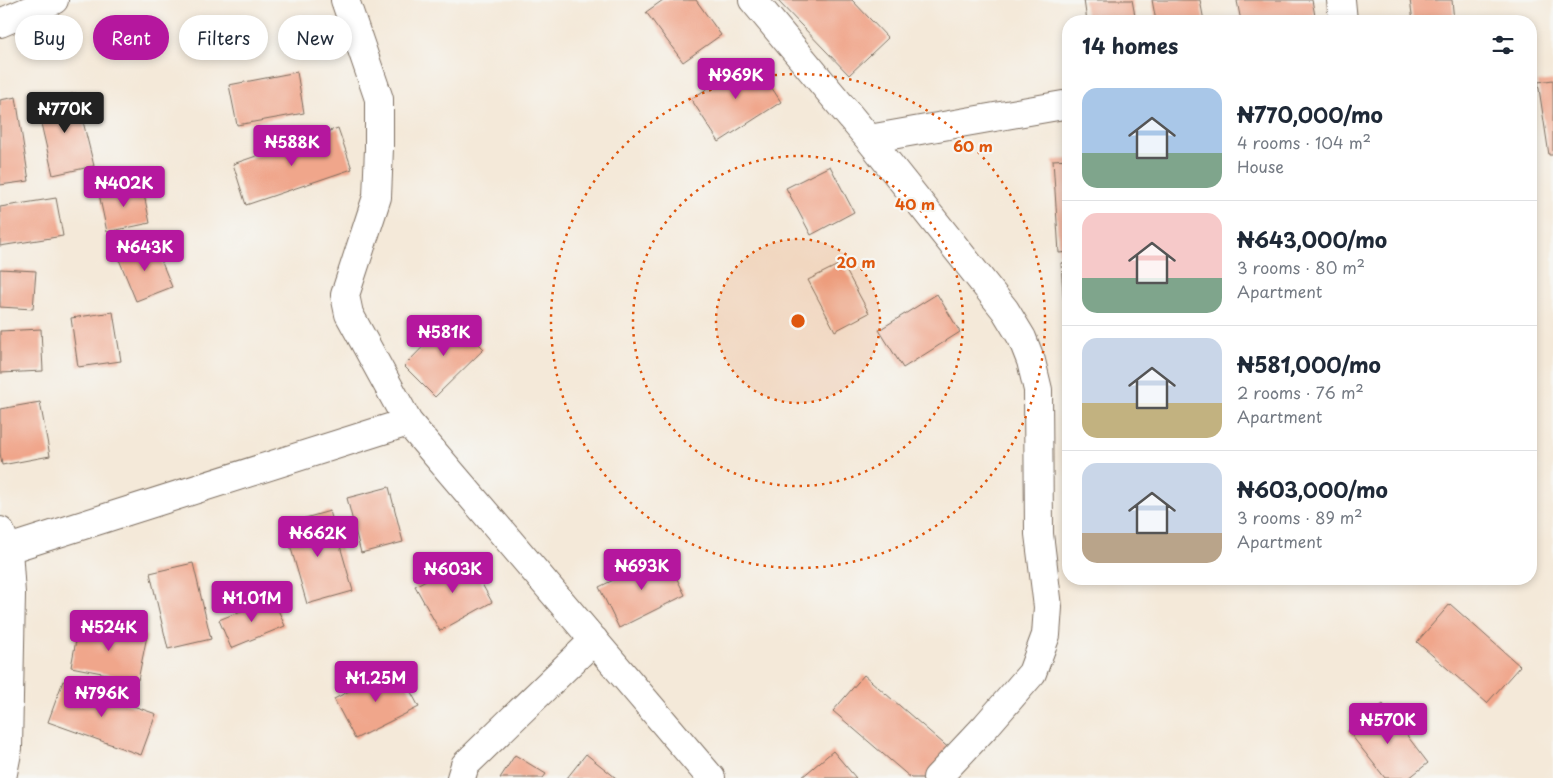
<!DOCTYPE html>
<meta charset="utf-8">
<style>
body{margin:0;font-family:"Playpen Sans",sans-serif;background:#f2f2f3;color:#1f2937;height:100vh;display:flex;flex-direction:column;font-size:19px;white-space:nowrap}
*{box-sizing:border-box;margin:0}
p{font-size:16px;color:#747a83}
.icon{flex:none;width:28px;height:28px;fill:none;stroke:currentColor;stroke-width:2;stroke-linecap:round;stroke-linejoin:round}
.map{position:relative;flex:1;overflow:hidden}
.details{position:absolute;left:1062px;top:15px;width:475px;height:570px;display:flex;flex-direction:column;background:#fff;border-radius:20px;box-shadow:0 2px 8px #0003}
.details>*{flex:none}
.banner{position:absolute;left:15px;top:15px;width:475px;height:45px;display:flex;gap:10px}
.price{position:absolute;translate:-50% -42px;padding:0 11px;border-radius:5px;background:#b5179e;color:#fff;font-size:16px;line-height:32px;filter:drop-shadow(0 1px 2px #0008)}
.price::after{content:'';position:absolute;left:50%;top:30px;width:15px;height:11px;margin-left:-8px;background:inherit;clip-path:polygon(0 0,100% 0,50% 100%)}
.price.on{background:#222;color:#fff}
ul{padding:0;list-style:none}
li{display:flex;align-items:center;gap:15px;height:125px;padding:0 20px}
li+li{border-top:1px solid #e0e1e3}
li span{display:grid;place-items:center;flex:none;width:140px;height:100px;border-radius:15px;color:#555}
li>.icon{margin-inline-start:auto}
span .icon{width:60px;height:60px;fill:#fffc;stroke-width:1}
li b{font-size:21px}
h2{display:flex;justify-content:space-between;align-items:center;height:60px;padding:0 20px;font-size:21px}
.pill{padding:0 18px;border-radius:22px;background:#fff;box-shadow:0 2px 8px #0003;font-size:18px;line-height:45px}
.pill.on{background:#b5179e;color:#fff}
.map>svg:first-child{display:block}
.building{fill:#f0a68b}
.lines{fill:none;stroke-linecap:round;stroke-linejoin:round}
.minor-casing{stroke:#7c6d5f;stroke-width:30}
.minor{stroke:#fff;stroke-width:28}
.ring{fill:none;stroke:#df570d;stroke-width:2.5;stroke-dasharray:2.5 5}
.centre{fill:#df570d;stroke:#f6f6f2;stroke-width:2.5}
.ring-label{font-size:15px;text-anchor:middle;font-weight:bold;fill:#df570d;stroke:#f6f6f2;stroke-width:4.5;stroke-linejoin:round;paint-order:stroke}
</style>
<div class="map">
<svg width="1553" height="778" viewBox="0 0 1553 778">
<rect width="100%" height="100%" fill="#f6f6f2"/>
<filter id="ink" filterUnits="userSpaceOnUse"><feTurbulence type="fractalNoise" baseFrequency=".02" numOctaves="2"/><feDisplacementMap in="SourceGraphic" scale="10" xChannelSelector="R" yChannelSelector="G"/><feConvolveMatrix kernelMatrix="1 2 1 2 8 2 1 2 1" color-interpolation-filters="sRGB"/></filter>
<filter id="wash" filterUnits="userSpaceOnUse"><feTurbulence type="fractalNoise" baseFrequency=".0096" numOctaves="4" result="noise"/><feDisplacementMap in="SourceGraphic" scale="20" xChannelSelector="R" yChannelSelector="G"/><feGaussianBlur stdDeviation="1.12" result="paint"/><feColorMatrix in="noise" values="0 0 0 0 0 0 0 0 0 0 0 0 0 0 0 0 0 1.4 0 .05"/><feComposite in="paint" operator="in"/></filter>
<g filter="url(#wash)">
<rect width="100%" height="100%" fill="#f4e9d9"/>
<g id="blocks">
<path class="building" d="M663,0H696L721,35L683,62L646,12Z
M777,0H852L888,38L849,75Z
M1084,0H1132L1136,21H1087Z
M1152,0H1200L1204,21H1156Z
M1240,0H1312L1316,21H1241L1237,1Z
M1410,0H1452L1454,21H1413Z
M753,59L781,102L719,142L691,99Z
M297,72L304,113L237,125L229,85Z
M1553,80V155H1549L1538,82Z
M76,93L94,166L53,175L36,102Z
M16,97L29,181L0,185V100Z
M338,128L352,169L246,205L233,164Z
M1069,159V252L1059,253L1053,160Z
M830,166L854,212L811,235L786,188Z
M142,185L150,223L107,232L99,194Z
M56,198L63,236L0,246V207Z
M154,243L172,287L136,301L118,257Z
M1069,262V354H1067L1061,263Z
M842,263L869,313L835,331L808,280Z
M0,269L36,271L33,309L0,307Z
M937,294L960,332L903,368L879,330Z
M113,312L121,361L78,367L71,318Z
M452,317L484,349L435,397L404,366Z
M41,329L43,371L0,373V331Z
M40,402L50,456L2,465L0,453V409Z
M389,487L403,542L361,553L347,498Z
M330,511L353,591L307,604L284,524Z
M665,555L685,595L619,628L599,587Z
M467,557L492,602L440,631L415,586Z
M193,563L211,639L168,649L150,573Z
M273,598L285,626L231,648L219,620Z
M1450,604L1520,666L1487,703L1417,642Z
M79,624L147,636L138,680L71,667Z
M397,666L419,707L355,739L334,699Z
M864,675L951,750L926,778H911L833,711Z
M63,681L156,714L141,755L48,722Z
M1383,704L1428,763L1409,778H1385L1348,731Z
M833,751L856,778H801Z
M586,754L616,778H567Z
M515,755L546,774L543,778H500Z"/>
</g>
</g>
<g filter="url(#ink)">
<use href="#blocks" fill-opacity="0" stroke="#7c6d5f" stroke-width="1"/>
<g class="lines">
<g class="minor-casing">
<path id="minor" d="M345,0L379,99V148L377,197L345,295L349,314L408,422L711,778
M753,0L869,139L1005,310L1022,338L1031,361L1038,390L1039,534L1048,607L1046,635L1032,673L986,726L937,778
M1341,0L1343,21
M0,23L54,0
M869,139L1069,104
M0,531L8,549L11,594L8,748L2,778
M8,549L408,422
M461,778L465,765L594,640"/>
</g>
<use href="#minor" class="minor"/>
</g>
</g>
<circle cx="798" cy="321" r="82" fill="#df570d" fill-opacity=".12"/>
<g class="ring">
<circle cx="798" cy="321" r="82"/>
<circle cx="798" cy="321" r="165"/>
<circle cx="798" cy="321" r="247"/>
</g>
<circle cx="798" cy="321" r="8" class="centre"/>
<g class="ring-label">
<text x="973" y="152">60 m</text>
<text x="915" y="210">40 m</text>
<text x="856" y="268">20 m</text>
</g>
</svg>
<b class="price" style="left:736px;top:100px">₦969K</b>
<b class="price on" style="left:65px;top:134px">₦770K</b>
<b class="price" style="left:292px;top:167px">₦588K</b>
<b class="price" style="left:124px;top:208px">₦402K</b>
<b class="price" style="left:145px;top:272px">₦643K</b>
<b class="price" style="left:444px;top:357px">₦581K</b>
<b class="price" style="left:318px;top:558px">₦662K</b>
<b class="price" style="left:642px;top:591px">₦693K</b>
<b class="price" style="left:453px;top:594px">₦603K</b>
<b class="price" style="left:252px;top:623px">₦1.01M</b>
<b class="price" style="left:109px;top:652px">₦524K</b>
<b class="price" style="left:376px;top:703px">₦1.25M</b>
<b class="price" style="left:102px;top:718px">₦796K</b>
<b class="price" style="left:1388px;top:745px">₦570K</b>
<div class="banner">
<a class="pill">Buy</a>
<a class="pill on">Rent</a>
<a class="pill">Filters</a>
<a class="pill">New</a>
</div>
<section class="details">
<h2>14 homes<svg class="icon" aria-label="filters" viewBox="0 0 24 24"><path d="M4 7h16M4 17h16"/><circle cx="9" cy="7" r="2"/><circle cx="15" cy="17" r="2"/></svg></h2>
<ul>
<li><span style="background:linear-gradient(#a9c7e8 65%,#7fa58c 0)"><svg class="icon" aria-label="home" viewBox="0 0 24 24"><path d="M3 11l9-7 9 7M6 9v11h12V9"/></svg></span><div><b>₦770,000/mo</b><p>4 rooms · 104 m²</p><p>House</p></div></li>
<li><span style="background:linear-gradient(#f6c9c9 65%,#7fa58c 0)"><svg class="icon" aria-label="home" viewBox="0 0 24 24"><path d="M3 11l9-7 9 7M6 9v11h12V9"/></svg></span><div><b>₦643,000/mo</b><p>3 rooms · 80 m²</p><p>Apartment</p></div></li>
<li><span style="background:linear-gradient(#c9d6e8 65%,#c2b280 0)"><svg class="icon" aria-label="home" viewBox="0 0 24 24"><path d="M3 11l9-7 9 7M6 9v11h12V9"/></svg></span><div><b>₦581,000/mo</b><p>2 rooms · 76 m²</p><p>Apartment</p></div></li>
<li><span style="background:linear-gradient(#c9d6e8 70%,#b9a48a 0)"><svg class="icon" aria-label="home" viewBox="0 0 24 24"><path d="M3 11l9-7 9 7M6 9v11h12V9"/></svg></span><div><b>₦603,000/mo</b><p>3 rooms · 89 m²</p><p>Apartment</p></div></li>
</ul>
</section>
</div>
